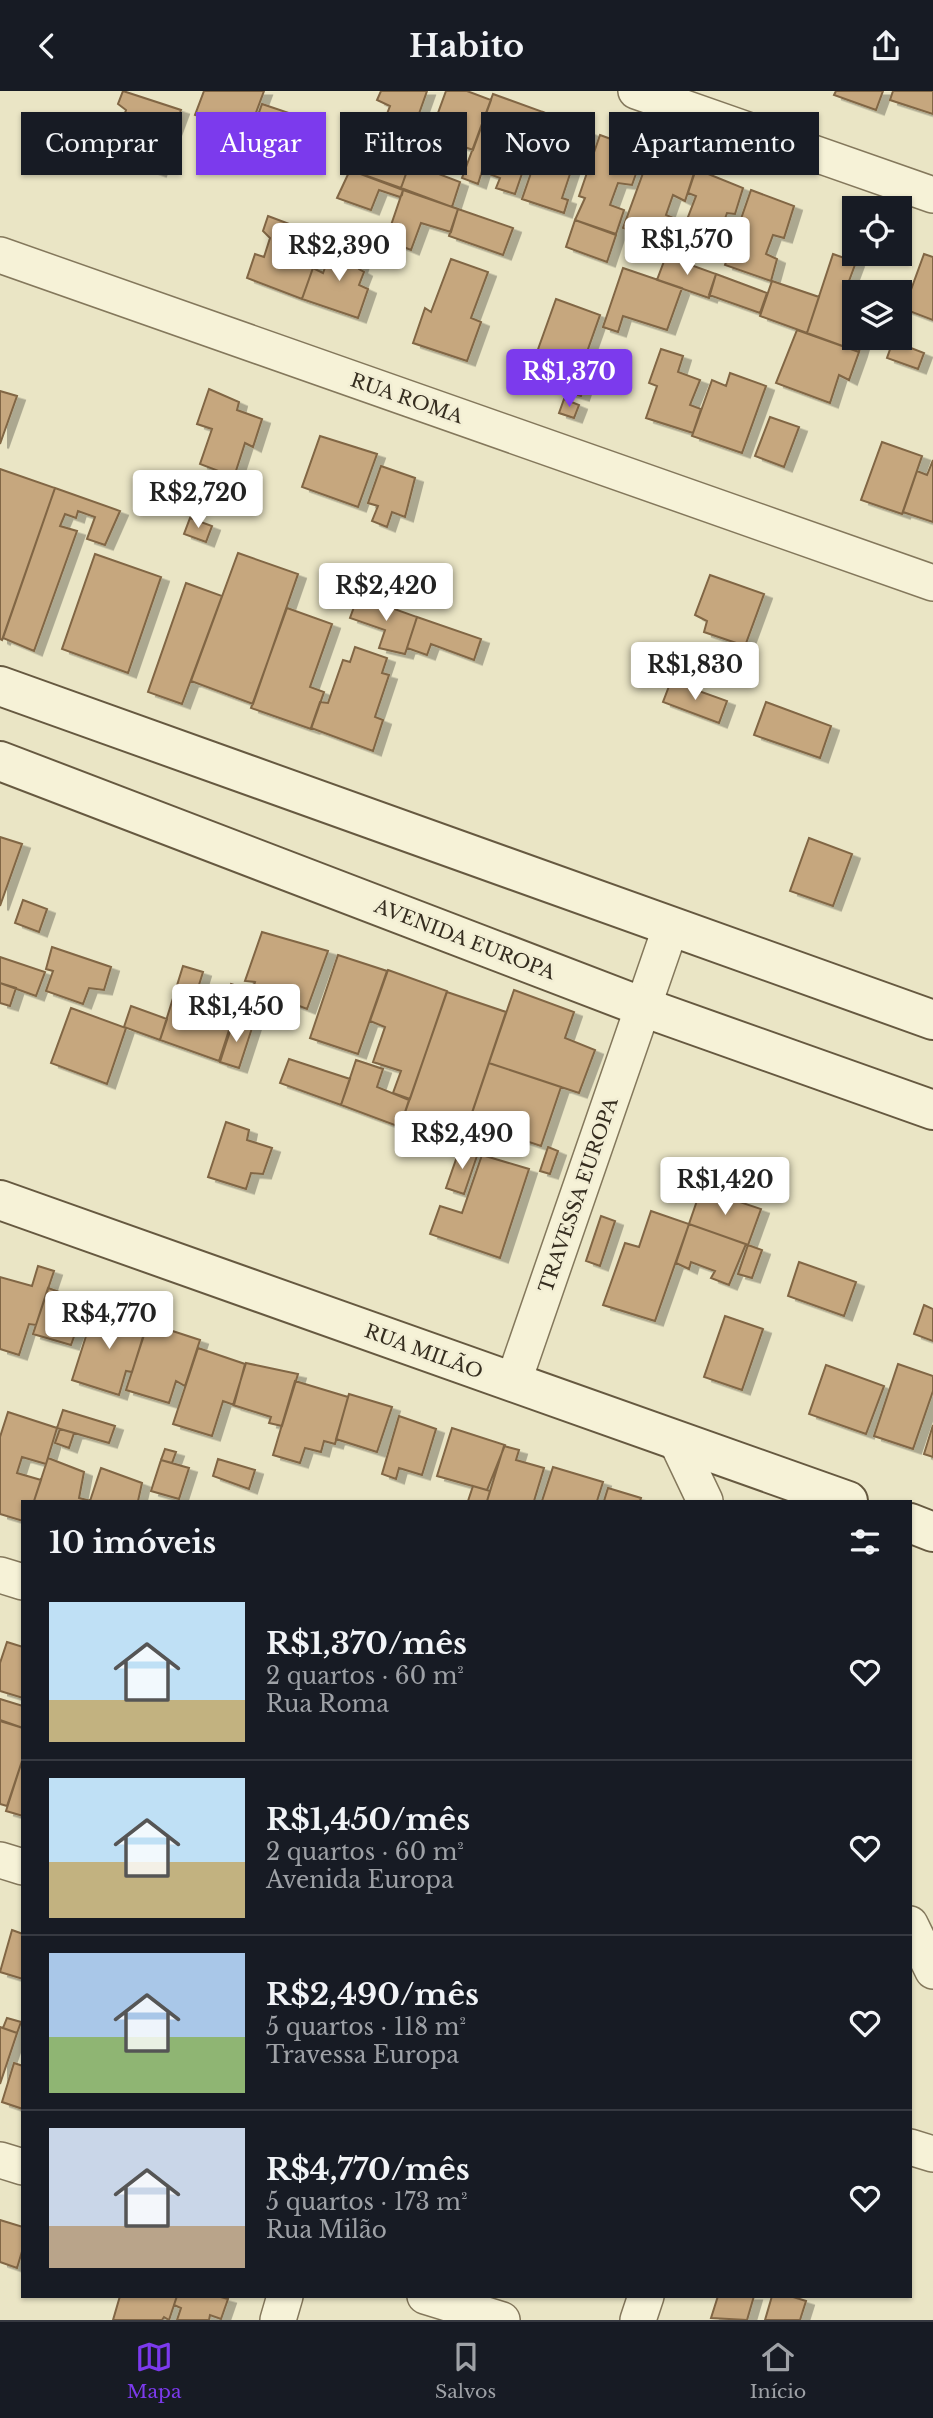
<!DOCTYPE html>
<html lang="pt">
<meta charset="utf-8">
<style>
body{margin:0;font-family:"Libre Baskerville",serif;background:#20242c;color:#f1f3f6;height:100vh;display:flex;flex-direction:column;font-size:26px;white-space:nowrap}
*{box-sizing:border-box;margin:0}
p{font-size:23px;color:#9ea1a6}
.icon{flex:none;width:38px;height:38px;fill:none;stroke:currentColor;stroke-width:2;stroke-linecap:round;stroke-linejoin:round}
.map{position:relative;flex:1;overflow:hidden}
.sheet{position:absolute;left:21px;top:1409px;width:891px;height:798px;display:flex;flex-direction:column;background:#171b24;border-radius:0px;box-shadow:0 2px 5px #0004}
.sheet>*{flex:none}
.banner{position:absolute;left:21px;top:21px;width:892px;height:63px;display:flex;gap:14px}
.buttons{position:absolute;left:842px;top:105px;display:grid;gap:14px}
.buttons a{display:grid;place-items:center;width:70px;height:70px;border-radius:0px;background:#171b24;box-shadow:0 2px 5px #0004;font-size:35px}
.price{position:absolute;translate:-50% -60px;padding:0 16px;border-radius:7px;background:#fff;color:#222;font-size:23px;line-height:46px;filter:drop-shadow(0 2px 4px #0008)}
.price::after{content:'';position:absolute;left:50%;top:42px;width:21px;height:16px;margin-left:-10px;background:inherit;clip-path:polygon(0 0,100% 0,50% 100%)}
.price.current{background:#7c3aed;color:#fff}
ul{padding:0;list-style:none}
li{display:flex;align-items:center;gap:21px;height:175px;padding:0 28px}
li+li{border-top:2px solid #363941}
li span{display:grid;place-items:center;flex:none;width:196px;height:140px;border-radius:0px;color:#555}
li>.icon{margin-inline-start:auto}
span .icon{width:84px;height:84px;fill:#fffc;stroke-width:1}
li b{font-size:30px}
h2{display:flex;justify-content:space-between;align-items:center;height:84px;padding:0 28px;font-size:30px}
.pill{padding:0 24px;border-radius:0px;background:#171b24;box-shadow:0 2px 5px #0004;font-size:24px;line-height:63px}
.pill.current{background:#7c3aed;color:#fff}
header{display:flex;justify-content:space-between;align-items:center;height:91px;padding:0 28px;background:#171b24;font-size:32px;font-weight:700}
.menu{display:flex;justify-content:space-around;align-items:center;height:98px;border-top:2px solid #363941;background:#171b24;font-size:19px;color:#9ea1a6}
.menu a{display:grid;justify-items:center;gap:4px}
.menu .current{color:#7c3aed}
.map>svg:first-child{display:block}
.building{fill:#c6a77e;stroke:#816644;stroke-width:2;filter:url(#shadow)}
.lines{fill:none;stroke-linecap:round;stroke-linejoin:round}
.street-casing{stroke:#84785c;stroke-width:38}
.secondary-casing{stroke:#665940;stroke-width:42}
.street{stroke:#f6f2d7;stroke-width:35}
.secondary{stroke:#f6f2d7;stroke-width:38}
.labels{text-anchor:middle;stroke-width:5;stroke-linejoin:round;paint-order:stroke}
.street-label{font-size:19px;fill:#352d1f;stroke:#f2eed4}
</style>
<header><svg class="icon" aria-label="back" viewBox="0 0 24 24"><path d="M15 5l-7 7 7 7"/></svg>Habito<svg class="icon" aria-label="share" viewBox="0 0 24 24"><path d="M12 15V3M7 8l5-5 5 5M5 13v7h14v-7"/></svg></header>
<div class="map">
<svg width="933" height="2229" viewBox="0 0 933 2229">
<defs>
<filter id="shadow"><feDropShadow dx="8" dy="4.5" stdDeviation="0" flood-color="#0004"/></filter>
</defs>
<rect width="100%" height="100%" fill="#eae5c5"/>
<path class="building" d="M123,0L181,19L158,81L110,63L126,19L118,13Z
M204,0H264L248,43L195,24Z
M381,0H427L409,51L380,41L390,15L377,9Z
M446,0H467L491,9L473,59L430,44Z
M836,0H883L876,19L834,4Z
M893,0H933V23L890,9Z
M493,3L543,21L515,103L496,97L500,87L482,80L478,93L462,87Z
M262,13L298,25L295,33L308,38L299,62L251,44Z
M543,21L592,42L581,72L574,71L562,107L568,109L564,122L522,108L541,53L533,50Z
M600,44L644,60L632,94L618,92L610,114L624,119L616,143L575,129L585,107L579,105Z
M360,60L408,77L401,97L353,80Z
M650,63L695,79L685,110L673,104L666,124L678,129L669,154L623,137Z
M410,72L460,91L452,116L401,97Z
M696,78L743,97L735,123L727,122L714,159L680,147L696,105L688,102Z
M350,79L403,99L402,104L400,106L379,99L371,119L337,107Z
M403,99L458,118L451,141L421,132L411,159L386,149Z
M751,99L794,115L784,147L773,144L766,163L777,168L771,190L725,174Z
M458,118L513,137L503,164L449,145Z
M268,125L316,143L306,169L315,171L302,208L247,187L255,163L264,166L270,147L263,140Z
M575,129L616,144L607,171L566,156Z
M334,152L364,163L359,178L364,181L359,194L368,198L358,227L302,208L313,177L323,182Z
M833,163L856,171L849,190L862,194L860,201H854V247H863L859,261L807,242Z
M924,163L933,166V229L904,218Z
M666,165L716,183L709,207L657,189Z
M451,168L488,181L471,227L481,231L467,270L413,252L425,217L431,221Z
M623,177L682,197L667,239L623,225L618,241L603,236Z
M716,183L767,202L760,222L709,204Z
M772,190L819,206L807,242L760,225Z
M556,208L600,224L581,278L589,281L581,305L527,289Z
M797,239L859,261L849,289L839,284L830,312L776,292Z
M893,250L924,262L918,278L887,267Z
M661,258L683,265L678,281L700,289L690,314L701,318L693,342L646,327L657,295L649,292Z
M730,282L766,295L742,362L692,345L712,289L726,295Z
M209,298L239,311L237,319L262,328L253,356L245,352L234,386L200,373L212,338L197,333Z
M0,300L17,305L0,353Z
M564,308L579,314L574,327L559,322Z
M770,326L799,336L784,376L755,365Z
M320,345L377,363L358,416L302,396Z
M882,351L922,365L902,423L861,409Z
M933,369V431L903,421L917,380L927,384Z
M381,375L415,387L405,426L392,421L387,436L372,430L378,415L368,412Z
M0,378L55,397L2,549L0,548Z
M55,397L120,420L105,454L87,448L95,426L78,420L76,427L65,423L60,435L77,440L34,560L3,547Z
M190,427L212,435L206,451L184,443Z
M238,462L298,483L253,613L191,590Z
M95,463L161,486L128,582L62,558Z
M710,484L764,503L745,555L704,541L707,530L695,524Z
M186,492L222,505L182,613L148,601Z
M358,505L417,526L405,563L379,557L385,539L350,527Z
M287,517L332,533L310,596L324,601L311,638L251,617Z
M417,526L481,548L474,569L431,553L427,564L407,557Z
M355,556L387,567L382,582L389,584L375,626L383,629L373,660L311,637L320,611L328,612L343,569L350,571Z
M671,590L727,610L719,632L663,611Z
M766,611L831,635L820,667L754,644Z
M0,746L22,753L0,815Z
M809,747L852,763L833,815L790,800Z
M23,809L47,818L39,841L15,832Z
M262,841L328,860L307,918L253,897L255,891L245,890Z
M52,856L111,876L104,899L89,897L83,913L46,900L53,880L46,878Z
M338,864L387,880L358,963L310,947Z
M0,866L45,881L36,905L0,892Z
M183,875L203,881L194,910L225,919L222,927L231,933L219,970L160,949Z
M388,879L447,900L410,1008L393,1002L401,980L373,971L385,936L370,930Z
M0,892L16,897L10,915L0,912Z
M231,893L243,897L237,918L223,913Z
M514,899L574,921L565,947L595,959L579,1002L489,972Z
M447,901L506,921L460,1057L400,1036Z
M131,915L167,928L160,949L124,936Z
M71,917L126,937L107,993L51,972Z
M234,928L253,934L239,977L220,971Z
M289,968L350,988L341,1014L280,992Z
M356,969L383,978L377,996L409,1009L400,1036L341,1014Z
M489,972L561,996L541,1055L469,1031Z
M226,1031L249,1039L247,1049L272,1057L263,1083L251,1082L246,1098L208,1086Z
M548,1056L558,1060L550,1083L540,1080Z
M460,1057L478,1062L464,1103L446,1097Z
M482,1064L529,1078L500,1167L430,1143L440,1115L462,1122Z
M701,1098L761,1118L748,1154L689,1133Z
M651,1120L689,1133L655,1230L603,1214L625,1152L639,1156Z
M601,1125L615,1130L600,1175L586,1170Z
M689,1133L746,1153L729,1194L711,1187L715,1180L691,1171L689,1178L676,1172Z
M748,1154L762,1159L752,1187L738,1183Z
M799,1171L856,1191L844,1225L788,1205Z
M38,1175L54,1180L36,1234L29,1233L19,1264L0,1258V1186L32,1195Z
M48,1197L96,1214L87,1243L76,1240L71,1254L33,1243Z
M924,1214L933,1218V1250L914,1243Z
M95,1217L147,1233L132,1281L126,1280L119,1304L72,1289Z
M725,1225L763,1238L742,1299L704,1286Z
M148,1232L200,1249L185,1295L176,1290L169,1312L126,1299Z
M198,1257L245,1273L234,1314L223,1310L212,1345L173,1333Z
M246,1272L298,1283L282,1335L269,1332L271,1326L233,1314Z
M898,1273L933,1285V1300L913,1358L874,1345Z
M826,1274L884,1295L866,1343L809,1323Z
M295,1290L348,1306L335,1353L324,1350L321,1361L305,1357L300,1372L273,1364Z
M349,1303L392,1316L377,1361L336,1348Z
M63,1319L115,1335L109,1352L57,1337Z
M8,1321L57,1337L46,1373L22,1366L17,1382L41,1389L34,1410H23V1430L0,1423V1346Z
M399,1325L436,1338L422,1384L399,1377L396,1388L382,1383Z
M933,1334V1366L924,1363Z
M452,1337L505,1354L487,1399L437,1385Z
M60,1338L74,1342L69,1357L55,1352Z
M504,1355L519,1359L516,1369L544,1377L534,1410H487Z
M165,1358L176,1361L172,1372L161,1369Z
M48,1367L84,1381L79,1407L91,1410H34Z
M218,1368L255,1379L249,1398L213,1385Z
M161,1369L189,1377L179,1408L151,1400Z
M553,1376L603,1391L597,1410H542Z
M101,1377L142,1392L138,1410H90Z
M473,1395L490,1400L487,1410H468Z
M608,1397L641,1407L640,1410H604Z
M7,1551L23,1556V1607L0,1600V1572Z
M0,1608L23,1615V1637L0,1629Z
M0,1630L23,1637V1667L7,1715L0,1713Z
M23,1667V1725L6,1720Z
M12,1839L23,1843V1888L0,1881Z
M7,1927L21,1931L17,1942L3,1937Z
M0,1936L17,1942L0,1993Z
M14,1972L23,1975V2018L2,2011Z
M0,2129L23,2136V2157L17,2177L0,2171Z
M120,2205H177L169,2229L164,2226L162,2229H113Z
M177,2205H217L228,2208L221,2228L210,2224L209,2229H177L181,2217L174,2214Z
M718,2205H754L747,2229L711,2227Z
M772,2205H790L806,2210L800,2229H765Z"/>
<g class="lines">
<g class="street-casing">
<path id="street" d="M636,0L933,104
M0,164L933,492
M513,1292L671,835
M676,1349L705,1410
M0,1484L23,1491
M0,1769L23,1776
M910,1833L933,1880
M910,2056L933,2063
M0,2069L23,2076
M425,2205L502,2229
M278,2229L285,2205
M638,2229L646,2205"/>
</g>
<g class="secondary-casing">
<path id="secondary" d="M0,595L933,929
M0,670L643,916L933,1019
M0,1109L848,1410
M910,1432L933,1441"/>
</g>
<use href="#street" class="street"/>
<use href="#secondary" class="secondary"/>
</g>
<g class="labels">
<g class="street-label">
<text transform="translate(407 307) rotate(19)" y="7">RUA ROMA</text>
<text transform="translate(465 848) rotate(21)" y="7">AVENIDA EUROPA</text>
<text transform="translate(578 1104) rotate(-71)" y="7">TRAVESSA EUROPA</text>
<text transform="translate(424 1260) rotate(20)" y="7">RUA MILÃO</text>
</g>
</g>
</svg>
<div class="buttons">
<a><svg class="icon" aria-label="locate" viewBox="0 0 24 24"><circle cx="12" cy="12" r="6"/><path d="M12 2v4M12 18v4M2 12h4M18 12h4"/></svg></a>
<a><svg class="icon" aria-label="layers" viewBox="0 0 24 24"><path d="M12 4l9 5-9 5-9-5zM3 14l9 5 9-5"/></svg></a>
</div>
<b class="price" style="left:687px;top:186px">R$1,570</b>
<b class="price" style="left:339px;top:192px">R$2,390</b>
<b class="price current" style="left:569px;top:318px">R$1,370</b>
<b class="price" style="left:198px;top:439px">R$2,720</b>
<b class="price" style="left:386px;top:532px">R$2,420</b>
<b class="price" style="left:695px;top:611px">R$1,830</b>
<b class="price" style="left:236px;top:953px">R$1,450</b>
<b class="price" style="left:462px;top:1080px">R$2,490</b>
<b class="price" style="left:725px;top:1126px">R$1,420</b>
<b class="price" style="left:109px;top:1260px">R$4,770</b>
<div class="banner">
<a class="pill">Comprar</a>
<a class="pill current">Alugar</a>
<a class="pill">Filtros</a>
<a class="pill">Novo</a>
<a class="pill">Apartamento</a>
</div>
<section class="sheet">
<h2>10 imóveis<svg class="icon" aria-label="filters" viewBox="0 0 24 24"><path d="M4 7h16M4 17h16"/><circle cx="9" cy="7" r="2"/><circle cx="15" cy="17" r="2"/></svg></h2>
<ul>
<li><span style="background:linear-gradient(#bfe0f5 70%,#c2b280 0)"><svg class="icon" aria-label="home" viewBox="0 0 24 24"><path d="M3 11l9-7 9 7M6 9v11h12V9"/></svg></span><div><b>R$1,370/mês</b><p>2 quartos · 60 m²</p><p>Rua Roma</p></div><svg class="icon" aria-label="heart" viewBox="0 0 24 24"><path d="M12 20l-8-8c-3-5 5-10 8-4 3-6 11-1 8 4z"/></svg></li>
<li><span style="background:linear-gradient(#bfe0f5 60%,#c2b280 0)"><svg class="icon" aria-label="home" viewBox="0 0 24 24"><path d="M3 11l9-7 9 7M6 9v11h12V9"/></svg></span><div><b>R$1,450/mês</b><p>2 quartos · 60 m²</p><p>Avenida Europa</p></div><svg class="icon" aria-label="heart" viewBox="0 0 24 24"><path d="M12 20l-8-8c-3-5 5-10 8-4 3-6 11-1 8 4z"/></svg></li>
<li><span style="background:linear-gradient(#a9c7e8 60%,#8fb573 0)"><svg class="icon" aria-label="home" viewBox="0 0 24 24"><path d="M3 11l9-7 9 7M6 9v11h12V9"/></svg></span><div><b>R$2,490/mês</b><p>5 quartos · 118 m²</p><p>Travessa Europa</p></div><svg class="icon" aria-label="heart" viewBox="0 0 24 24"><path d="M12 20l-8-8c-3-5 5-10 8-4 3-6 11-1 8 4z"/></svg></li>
<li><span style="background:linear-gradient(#c9d6e8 70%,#b9a48a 0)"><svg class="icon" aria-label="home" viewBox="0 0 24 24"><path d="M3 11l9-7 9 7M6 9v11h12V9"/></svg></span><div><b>R$4,770/mês</b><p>5 quartos · 173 m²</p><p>Rua Milão</p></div><svg class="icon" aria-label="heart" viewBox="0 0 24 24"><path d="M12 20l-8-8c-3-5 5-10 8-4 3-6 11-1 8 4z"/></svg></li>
</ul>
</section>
</div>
<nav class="menu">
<a class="current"><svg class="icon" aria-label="map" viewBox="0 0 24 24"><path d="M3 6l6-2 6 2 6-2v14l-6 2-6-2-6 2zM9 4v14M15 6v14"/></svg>Mapa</a>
<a><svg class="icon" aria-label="saved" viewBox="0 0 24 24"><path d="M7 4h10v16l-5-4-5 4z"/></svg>Salvos</a>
<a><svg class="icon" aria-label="home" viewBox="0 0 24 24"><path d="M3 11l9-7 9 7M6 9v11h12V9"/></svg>Início</a>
</nav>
